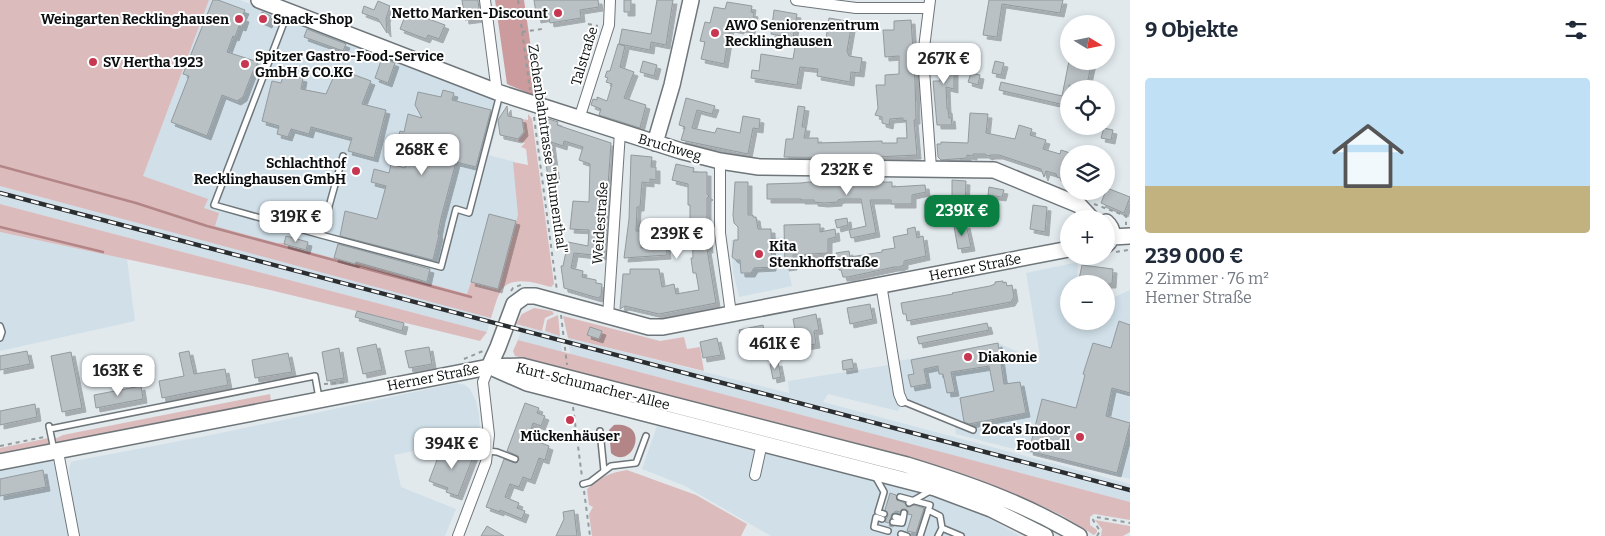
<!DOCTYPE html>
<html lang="de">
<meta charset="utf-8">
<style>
body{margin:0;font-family:Bitter,serif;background:#f6f6f7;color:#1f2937;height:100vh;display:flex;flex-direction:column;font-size:19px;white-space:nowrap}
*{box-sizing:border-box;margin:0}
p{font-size:16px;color:#747a83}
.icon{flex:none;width:28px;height:28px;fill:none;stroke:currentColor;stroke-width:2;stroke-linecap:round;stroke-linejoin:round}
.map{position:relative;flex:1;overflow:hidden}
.panel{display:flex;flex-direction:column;background:#fff;width:475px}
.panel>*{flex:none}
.needle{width:32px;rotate:100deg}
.tools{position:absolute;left:1060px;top:15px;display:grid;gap:10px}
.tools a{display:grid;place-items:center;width:55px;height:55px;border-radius:50%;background:#fff;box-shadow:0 2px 8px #0003;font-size:25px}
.price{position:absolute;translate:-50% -42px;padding:0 11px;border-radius:10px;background:#fff;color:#222;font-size:16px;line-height:32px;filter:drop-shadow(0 1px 2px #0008)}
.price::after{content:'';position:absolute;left:50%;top:30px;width:15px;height:11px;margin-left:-8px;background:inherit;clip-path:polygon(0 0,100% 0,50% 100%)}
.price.active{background:#0b8043;color:#fff}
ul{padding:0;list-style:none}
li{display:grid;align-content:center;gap:10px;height:265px;padding:0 15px}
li+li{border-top:1px solid #e0e1e3}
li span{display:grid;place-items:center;height:155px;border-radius:5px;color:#555}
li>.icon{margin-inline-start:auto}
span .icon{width:90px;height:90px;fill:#fffc;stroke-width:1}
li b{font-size:21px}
h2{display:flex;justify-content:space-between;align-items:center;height:60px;padding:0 15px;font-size:21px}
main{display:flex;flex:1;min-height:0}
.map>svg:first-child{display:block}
.built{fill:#d0dfe8}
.green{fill:#dcbbbc}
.forest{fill:#cb9b9d}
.water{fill:#b38587}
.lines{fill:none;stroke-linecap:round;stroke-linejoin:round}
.stream{stroke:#b38587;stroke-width:2.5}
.building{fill:#bac1c5;stroke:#929a9e;filter:url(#shadow)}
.lane-casing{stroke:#6f767a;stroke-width:8}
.street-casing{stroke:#6f767a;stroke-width:12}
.secondary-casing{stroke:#6f767a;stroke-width:18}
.path{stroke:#949b9d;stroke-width:2;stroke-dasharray:4 4;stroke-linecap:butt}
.lane{stroke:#fff;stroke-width:5}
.street{stroke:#fff;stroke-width:10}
.secondary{stroke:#fff;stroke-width:15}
.rail-casing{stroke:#2b2e30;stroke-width:4.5}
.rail{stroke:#fff;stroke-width:2.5;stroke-dasharray:8;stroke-linecap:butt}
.poi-dot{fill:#c83751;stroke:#fff;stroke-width:2}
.labels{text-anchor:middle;stroke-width:4;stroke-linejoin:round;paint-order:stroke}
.poi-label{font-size:14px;font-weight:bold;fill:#0c0f10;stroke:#fff;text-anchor:start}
.street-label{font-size:14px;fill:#0c0f10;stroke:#fff}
</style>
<main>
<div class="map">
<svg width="1130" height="536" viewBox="0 0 1130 536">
<defs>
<filter id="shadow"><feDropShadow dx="4" dy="4" stdDeviation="0" flood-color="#0004"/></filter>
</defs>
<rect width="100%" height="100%" fill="#e1e9ed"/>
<path class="built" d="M209,0H240L503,104L489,155L515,162L519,215L487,332L0,204V186L126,219Z
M0,232L127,259L135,321L0,351Z
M785,237L788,269L792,286L739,297L733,272L731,240Z
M1078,262L1077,284H1069V321H1106V298L1110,299L1130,290V479L956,434L955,426L901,405L898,411L828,394L823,402L1130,484V502L570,354L568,338L789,393L788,381L889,365L898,361L998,343L1025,355L1040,356L1026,273Z
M522,326L560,335L562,352L518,340Z
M457,383L465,385L470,389L476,401L479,415L481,444L474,445L473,439L394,455L401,487L456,509L445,536H0V471L63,459L72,504L69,468L71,462L74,461L211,435Z
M657,426L874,481L943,500L985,516L1020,536H771L685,486L642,469Z"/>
<path class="green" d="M0,0H209L143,176L208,199L204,208L219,213L215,226L277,243H285V245L355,264L356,262L400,273V275L427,283L467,294L471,282L498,289L518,215L513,162L528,165L526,149L521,147L525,143L518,141L524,132L522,119L528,120V114L532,119L554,284L551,287C536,283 510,274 500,292C496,300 494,309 491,318L0,186Z
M0,204L487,332L480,341L266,289L0,232Z
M534,308L552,311L554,314L545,318L542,331L516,324L522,314Z
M558,315L560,336L545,331L547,320Z
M563,316L660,341L684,337L687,349L700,347L704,371L568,338Z
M518,340L1130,502V520L1094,514L1090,517V525L1097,530V532L1094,535L1063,516L1040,505L975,478L945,468L840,439L515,356L513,351Z
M270,394L271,402L58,444L55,439L63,435Z
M49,438V442L47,446L0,455V448Z
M627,470L696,495L747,524L741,536H592L589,514L593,507L589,505L587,489C600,477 609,473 627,470Z
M1095,520L1130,526V532L1123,536H1101L1102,529Z"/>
<path class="forest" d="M495,0H524L538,97L507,84Z"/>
<path class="water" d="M614,425C653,422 631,472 611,453L609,430Z"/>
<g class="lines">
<path class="stream" d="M0,166L136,203L207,226L471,297
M0,227L103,252"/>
</g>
<path class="building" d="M213,0H218L245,10L242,17L245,18L242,27L239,26L235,37L233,36L227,52L258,62L254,71H253L243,97L237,101L222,95L207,136L171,122L189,76L183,74Z
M462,0H478L480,18L465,20Z
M534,0H598L599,7L580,10L581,18L550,23L549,17L537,19Z
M624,0H631V12H624Z
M657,0H673L666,45L651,42L650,50L619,44L622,29L651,34Z
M989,0H1063L1060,13L1002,4L997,37L983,35Z
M378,1L390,6L386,19L387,33L378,19L362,13L364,6L374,10Z
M727,2L752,6L751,12L754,13L751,30L740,28V30L730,28L724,64L701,59L705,42L700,41L705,22L710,23L714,7L725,9Z
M774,10L797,14L793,38L771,34Z
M407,11L445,25L439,39L428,35L426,39L400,29Z
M262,12L271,16L268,24L259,20Z
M829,18L852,22L847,51L849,56L862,58L860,73L851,72L850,82L817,76L818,69L800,67L797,85L751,78L752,70L759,71L761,54L793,59L796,41L825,46Z
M911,20L915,80L916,120H914L917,155L856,158L784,157L786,139H793L798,106L805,107L802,127H806L804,138H818V143L882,141V143H897V138H907L906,120L903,121V118L890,119L889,125L882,123V117L875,115L878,108L876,85H885V75L899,74V56L885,57L883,30H894V21Z
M307,29L346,44L343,51L304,37Z
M618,44L625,46L620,67L634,72L624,98L646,105L640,128L599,115L601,109L591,105L593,99L597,100V97L607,101L612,84L606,82L608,78L605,77L607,71H610Z
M940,46H954V89L946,87L947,109H948L949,118L951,117L952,125H937L933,81H940Z
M382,58L395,63L388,83L375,78Z
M643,61L657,65L654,76L640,72Z
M995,61L1004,63L1001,75L992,73Z
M1069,61H1092L1086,89L1069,85V106L999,90L1001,82L1062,96Z
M344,71L371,81L362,104L386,110L374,158L348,151L352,138L311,127L309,134L291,129L288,137L277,134L279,126L262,121L272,81L281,83L284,73L303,78L301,89L326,94L334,76L341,79Z
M971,73L980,75L978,85L968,82Z
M443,90L454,93L452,100L491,110L476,167L456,162L441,218L438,234L439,235L433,260L340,236L345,211L377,219L386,186L371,182L374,169L389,173L391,164L405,168L409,150L396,147L400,131L404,132L408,114L422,118L415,105L418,92L441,97Z
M686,98L715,106L712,114L697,110L692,128L715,133L717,128L740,133L743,116L760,119L759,129L753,128L748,154L681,140L685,127L679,125Z
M507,106L508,116L522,119L524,132L518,139L500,135L498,120Z
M970,113L988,114L986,133L1015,139L1019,125L1032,129L1030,135L1046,140L1043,149L1060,154L1061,150L1070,153L1067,161H1069V181L1057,177L1056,174L1046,171L1044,177L1041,169L999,155H991L988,156L985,154H973V156L967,155V158L941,160L938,157L937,144H941V142L968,143Z
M540,119L548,122L549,119L558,122L557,125L611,143L603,256L574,253L571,268L583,271L582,277L596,280V283L602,284L601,296L598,298L564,288L561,266H563L568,242L588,246L589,230L570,229L573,201L589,202L590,164L579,160L583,147L564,141L563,146L551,142L556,179L548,178Z
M1104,128L1113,130L1111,140L1101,138Z
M631,155L652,157L651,167H656V180L650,179V183L642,182L640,207H637L636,231H642L641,248L666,246L667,255L624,258L629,219Z
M676,164L694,168L693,172H707V194L709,196L707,198V230L709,249H707L716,303L659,314L625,306L620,309L623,274H630V269H659L662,287L674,284L676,294L699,290L696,273H693L691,258H693L692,230L690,227V205H688V184L672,180Z
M952,180L966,181L965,204H952Z
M735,182H748V215H753V217H756L758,229H771L772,267L754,268L751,273H741L740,260H736L732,257L734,240H738V227L734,223L733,215Z
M809,182L818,183L892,182V187L925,185L926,192L912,195V204H891V200H870L876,233L851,238L849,230L866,226L861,199H841L838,200V202L824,203L814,202V200H801V199H767V184L801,183Z
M989,187L1004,190L1002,197L988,195Z
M1107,188L1130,197L1124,213L1101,203Z
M1033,205L1047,207L1045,232L1030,229Z
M286,207L300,210L297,224L283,220Z
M489,214L516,221L498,289L471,282Z
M847,218L848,225L837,228L835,220Z
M820,224V232L835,229L836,237L828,239V253L793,255V266L785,267L784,225Z
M966,224L971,247L958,249L954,226Z
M915,227L917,238L923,236L926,256L904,261V265L899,267H894L848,277H843L841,270H839L836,253L849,251L850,257L882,252V250L895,248L893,237L908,234L907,229Z
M286,236L308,242L306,250L284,244Z
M338,244L430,269L427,282L356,262L355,264L334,258Z
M1082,265L1113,269L1112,284H1078Z
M1003,281V283L1006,282L1007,286L1012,285L1014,297L1011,302L907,321L906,314H903L901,303L953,294L952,293L990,286L995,284V282Z
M870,304L873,319L850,324L847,308Z
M357,311L404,323L402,331L355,317Z
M816,314L819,330L814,331L816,344L804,346L803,340L799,341L797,335H796L793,319Z
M1119,321L1130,325V393L1112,388L1106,416L1130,423V424L1117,473L1029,451L1042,399L1076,408L1085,375L1083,374L1093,343L1111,348Z
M987,323L989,330L919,344L917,337Z
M763,325L766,341L760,342L761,354L750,355L749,344L742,345L739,330Z
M590,327L602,331L599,339L587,335Z
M717,338L721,355L703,358L700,342Z
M998,343L1004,384L1020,382L1026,413L969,424L964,422L960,398L994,391L989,366L951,372L955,392L947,393L943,374H939L938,366L924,369L927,384L911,387L908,375L914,374L911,360Z
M376,344L382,370L363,374L357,348Z
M429,347L432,364L409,368L405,351Z
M339,348L344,378L327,381L322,352Z
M27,351L30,364L0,370V356Z
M189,351L194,374L225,369L228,385L162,398L159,381L184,376L179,353Z
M71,352L82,408L62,412L51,356Z
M288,353L292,372L255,378L252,360Z
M852,359L854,368L843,370L842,361Z
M778,362L781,377L773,379L770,364Z
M141,386L143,399L96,408L94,395Z
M525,403L539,408L537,413L545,416L541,426L533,423L528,438L549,446L545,460L539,458L531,480L523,477L519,487L510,484L505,497L519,503L517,508L525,511L522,519L500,510V512L486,507L504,459L515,463L519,460L518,456L507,451Z
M35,404L37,417L0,425V411Z
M462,447L475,452L458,496L446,492L448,488L429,481L440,452L446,454L447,450L459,455Z
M43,470L46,487L0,496V479Z
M890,493L896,495L897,500L905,503L907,507L914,505L924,508L916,533L907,531L912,515L908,514V511L905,509H902L900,512L896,511L892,514L889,523L885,522L888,515L885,510Z
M574,510L577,536H556L564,519L563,512Z
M487,526L504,536H481Z"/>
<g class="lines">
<g class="lane-casing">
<path id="lane" d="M288,12L214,205L321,235L343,156
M321,235L441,267L456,209L469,213L500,94
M0,326L2,332L0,338
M902,401L973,430
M49,426L54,450
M50,429L315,376L319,398
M600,431L604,471
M488,451L497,452L515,459
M875,476L884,492L878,512L884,514
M583,484L590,482L611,466L636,463L646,436
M900,497L930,505L920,536
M909,503L930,491
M928,510L940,516L942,528
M895,517L903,519L904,513
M882,519L876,517L874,527L888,531
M893,522L902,523L903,519
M901,534L907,536
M938,536L942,528L961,536"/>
</g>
<g class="street-casing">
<path id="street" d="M485,0L497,92
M796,0L856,8H929
M930,0L923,56L931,168
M579,119L609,25L610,0
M720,161V233L731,314
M881,284L899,394L902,401
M608,316L620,132
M58,452L74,536
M755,475L762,443
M458,536L486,462L489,435L483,382L489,367"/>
</g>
<g class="secondary-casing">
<path id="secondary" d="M259,0L497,92L681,151L720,161L759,167L994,170L1079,205L1092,219
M655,143L672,85L691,0
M1106,222C1114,229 1114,238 1106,245
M1112,237L1130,236
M489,367L498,347L514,304L525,296H535L649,327H663L1069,249
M495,369L527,383L935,488L991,509L1045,536
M0,462L489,367L522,366L907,465C969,484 1023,503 1079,536"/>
</g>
<path class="path" d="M518,0L530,90
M588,24L598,26
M522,32L542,29
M534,117L557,291
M1094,204L1126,216V225
M1116,252L1128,250V247
M1079,256L1080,259L1096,256
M511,291L513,288L523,284
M561,315L567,365
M464,359L483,351
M324,384L347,382
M573,407L582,477
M0,446L44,437
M584,491L590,536
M1097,536L1100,531L1093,520L1096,517L1130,523"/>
<use href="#lane" class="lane"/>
<use href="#street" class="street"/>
<use href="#secondary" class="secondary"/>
<g class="rail-casing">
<path id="rail" d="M0,193L1130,490"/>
</g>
<use href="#rail" class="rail"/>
</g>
<g class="poi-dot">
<circle cx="558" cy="13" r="5"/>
<circle cx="239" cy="19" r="5"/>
<circle cx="263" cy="19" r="5"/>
<circle cx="715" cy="33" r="5"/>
<circle cx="93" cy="62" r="5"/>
<circle cx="245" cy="64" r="5"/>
<circle cx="356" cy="171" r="5"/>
<circle cx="759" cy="254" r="5"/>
<circle cx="968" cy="357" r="5"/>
<circle cx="570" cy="420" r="5"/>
<circle cx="1080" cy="437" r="5"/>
</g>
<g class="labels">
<g class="poi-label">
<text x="548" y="18" text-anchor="end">Netto Marken-Discount</text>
<text x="229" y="24" text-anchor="end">Weingarten Recklinghausen</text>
<text x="273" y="24">Snack-Shop</text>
<text x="725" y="30">AWO Seniorenzentrum<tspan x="725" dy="16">Recklinghausen</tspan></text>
<text x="255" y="61">Spitzer Gastro-Food-Service<tspan x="255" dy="16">GmbH &amp; CO.KG</tspan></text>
<text x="103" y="67">SV Hertha 1923</text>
<text x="346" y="168" text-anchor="end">Schlachthof<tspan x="346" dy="16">Recklinghausen GmbH</tspan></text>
<text x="769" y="251">Kita<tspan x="769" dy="16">Stenkhoffstraße</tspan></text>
<text x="978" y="362">Diakonie</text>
<text x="1070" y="434" text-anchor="end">Zoca's Indoor<tspan x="1070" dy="16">Football</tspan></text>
<text x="570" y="441" text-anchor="middle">Mückenhäuser</text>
</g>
<g class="street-label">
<text transform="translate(584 56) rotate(-73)" y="5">Talstraße</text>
<text transform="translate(670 147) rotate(16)" y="5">Bruchweg</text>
<text transform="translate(548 149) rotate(82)" y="5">Zechenbahntrasse "Blumenthal"</text>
<text transform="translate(600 223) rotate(-86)" y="5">Weidestraße</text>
<text transform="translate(975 267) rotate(-11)" y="5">Herner Straße</text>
<text transform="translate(433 377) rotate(-11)" y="5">Herner Straße</text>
<text transform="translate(593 386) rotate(14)" y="5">Kurt-Schumacher-Allee</text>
</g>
</g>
</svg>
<div class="tools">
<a><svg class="needle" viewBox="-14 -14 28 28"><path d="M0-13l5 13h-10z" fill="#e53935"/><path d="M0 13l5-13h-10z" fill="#747a83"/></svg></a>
<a><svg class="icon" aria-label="locate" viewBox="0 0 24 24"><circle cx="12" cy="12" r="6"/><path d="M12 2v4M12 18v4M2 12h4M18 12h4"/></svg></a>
<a><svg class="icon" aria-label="layers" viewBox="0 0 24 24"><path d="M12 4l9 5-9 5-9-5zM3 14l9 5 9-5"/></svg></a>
<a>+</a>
<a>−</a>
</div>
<b class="price" style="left:944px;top:85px">267K €</b>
<b class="price" style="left:422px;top:176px">268K €</b>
<b class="price" style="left:847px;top:196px">232K €</b>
<b class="price active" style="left:962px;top:237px">239K €</b>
<b class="price" style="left:296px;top:243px">319K €</b>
<b class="price" style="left:677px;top:260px">239K €</b>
<b class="price" style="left:775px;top:370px">461K €</b>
<b class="price" style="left:118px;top:397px">163K €</b>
<b class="price" style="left:452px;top:470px">394K €</b>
</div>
<section class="panel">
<h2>9 Objekte<svg class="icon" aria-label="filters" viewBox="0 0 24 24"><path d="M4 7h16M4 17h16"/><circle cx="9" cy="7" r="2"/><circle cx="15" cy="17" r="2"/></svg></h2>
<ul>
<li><span style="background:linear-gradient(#bfe0f5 70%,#c2b280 0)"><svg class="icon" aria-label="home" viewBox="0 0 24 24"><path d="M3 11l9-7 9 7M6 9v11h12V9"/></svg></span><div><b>239 000 €</b><p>2 Zimmer · 76 m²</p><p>Herner Straße</p></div></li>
</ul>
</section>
</main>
